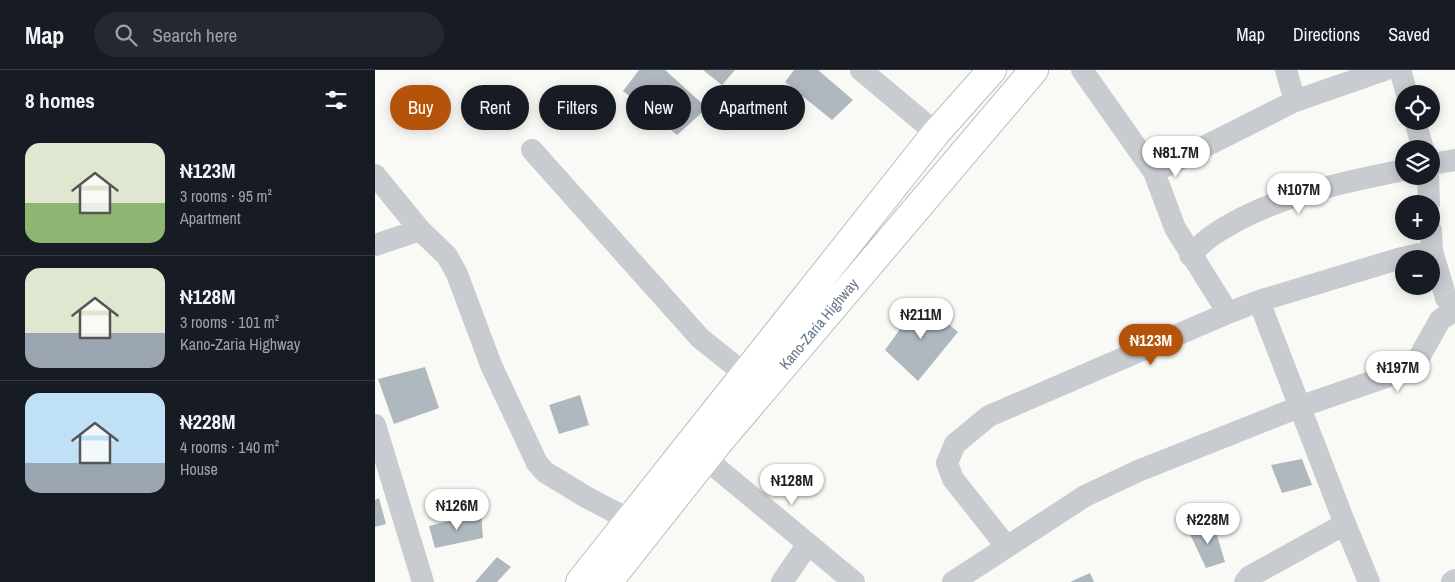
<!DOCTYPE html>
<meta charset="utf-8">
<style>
body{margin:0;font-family:"Archivo Narrow",sans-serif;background:#242831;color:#f1f3f6;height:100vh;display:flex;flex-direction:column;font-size:19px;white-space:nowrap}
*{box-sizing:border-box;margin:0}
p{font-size:16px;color:#9ea1a6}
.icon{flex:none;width:28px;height:28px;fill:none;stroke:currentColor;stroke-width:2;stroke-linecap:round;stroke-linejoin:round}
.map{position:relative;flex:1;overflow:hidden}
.panel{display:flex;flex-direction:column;background:#171b24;width:375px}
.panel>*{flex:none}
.hud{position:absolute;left:15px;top:15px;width:475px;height:45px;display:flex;gap:10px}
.tools{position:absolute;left:1020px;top:15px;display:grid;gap:10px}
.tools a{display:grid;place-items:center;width:45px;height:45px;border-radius:50%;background:#171b24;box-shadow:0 2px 12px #0003;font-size:25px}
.price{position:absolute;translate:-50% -42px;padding:0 11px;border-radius:18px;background:#fff;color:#222;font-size:16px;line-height:32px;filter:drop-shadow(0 1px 2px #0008)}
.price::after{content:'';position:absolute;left:50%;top:30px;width:15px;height:11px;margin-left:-8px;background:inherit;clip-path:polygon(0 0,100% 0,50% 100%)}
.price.current{background:#b45309;color:#fff}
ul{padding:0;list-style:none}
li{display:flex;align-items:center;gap:15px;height:125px;padding:0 25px}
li+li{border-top:1px solid #363941}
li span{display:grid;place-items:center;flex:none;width:140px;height:100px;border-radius:15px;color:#555}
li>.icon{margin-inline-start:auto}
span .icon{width:60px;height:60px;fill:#fffc;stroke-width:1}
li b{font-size:21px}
h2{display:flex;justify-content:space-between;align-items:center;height:60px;padding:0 25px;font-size:21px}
.pill{padding:0 18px;border-radius:22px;background:#171b24;box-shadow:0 2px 12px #0003;font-size:18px;line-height:45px}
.pill.current{background:#b45309;color:#fff}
header{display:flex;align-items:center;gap:30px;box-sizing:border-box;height:70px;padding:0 25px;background:#171b24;border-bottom:1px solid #363941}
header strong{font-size:24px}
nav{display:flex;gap:28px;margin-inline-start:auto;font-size:18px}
.search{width:350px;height:45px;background:#242831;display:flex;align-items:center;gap:12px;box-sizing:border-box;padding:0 18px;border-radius:28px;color:#9ea1a6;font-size:19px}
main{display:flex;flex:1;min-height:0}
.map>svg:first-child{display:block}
.building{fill:#b0b8bf}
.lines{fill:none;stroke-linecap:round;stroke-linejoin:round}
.highway-casing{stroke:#babec1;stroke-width:30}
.minor{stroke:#c8ccd0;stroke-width:22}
.highway{stroke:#fff;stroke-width:28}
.labels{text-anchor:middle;stroke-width:5;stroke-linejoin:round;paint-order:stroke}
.street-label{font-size:15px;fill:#64788a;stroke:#fff}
</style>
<header>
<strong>Map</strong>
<div class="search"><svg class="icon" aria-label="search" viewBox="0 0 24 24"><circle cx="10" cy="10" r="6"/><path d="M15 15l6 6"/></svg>Search here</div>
<nav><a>Map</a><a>Directions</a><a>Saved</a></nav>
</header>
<main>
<section class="panel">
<h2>8 homes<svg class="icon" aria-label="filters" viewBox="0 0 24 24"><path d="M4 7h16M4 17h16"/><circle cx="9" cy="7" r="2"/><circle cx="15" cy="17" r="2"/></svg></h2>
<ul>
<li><span style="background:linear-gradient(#dfe7d0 60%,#8fb573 0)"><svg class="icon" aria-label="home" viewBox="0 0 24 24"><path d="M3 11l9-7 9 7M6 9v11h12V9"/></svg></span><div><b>₦123M</b><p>3 rooms · 95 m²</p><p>Apartment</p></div></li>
<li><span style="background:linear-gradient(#dfe7d0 65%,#9aa5b1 0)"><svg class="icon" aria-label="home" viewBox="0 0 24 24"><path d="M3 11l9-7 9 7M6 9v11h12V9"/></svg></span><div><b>₦128M</b><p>3 rooms · 101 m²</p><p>Kano-Zaria Highway</p></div></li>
<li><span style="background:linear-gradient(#bfe0f5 70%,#9aa5b1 0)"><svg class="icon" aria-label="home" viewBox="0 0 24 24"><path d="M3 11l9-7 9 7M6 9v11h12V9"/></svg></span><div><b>₦228M</b><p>4 rooms · 140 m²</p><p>House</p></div></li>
</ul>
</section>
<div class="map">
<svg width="1080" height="512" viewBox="0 0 1080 512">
<rect width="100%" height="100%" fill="#f9f9f5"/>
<path class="building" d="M264,0H290L332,38L302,65L248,21Z
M328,0H360L347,15Z
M419,0H443L478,30L457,50L410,12Z
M546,230L583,262L543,311L510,280Z
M50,297L64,338L19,354L3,309Z
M205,325L214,355L184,364L174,335Z
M927,389L937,415L907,423L896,395Z
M4,428L11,454L0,457V430Z
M106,443L108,468L60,478L54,456Z
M838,452L850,492L831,498L814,462Z
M122,487L136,497L122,512H100Z
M715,503L719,512H695Z"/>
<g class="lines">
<g class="highway-casing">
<path id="highway" d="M205,512L561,63L617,0
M233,512L343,373L659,0"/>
</g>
<path class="minor" d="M486,0L561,63
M707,0L779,102L800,158L853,243
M911,0L920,31
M1025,0L1032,24
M1040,51L1048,79
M157,80L325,268L370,304
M1056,94L1080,90
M779,102L920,31L1009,0
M0,105L45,160L72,186L82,204L116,295L162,393L170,402L211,427L255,450
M1053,106L1054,134
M1056,161L1057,181L1071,228L1080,232
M0,175L45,160
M815,185C823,178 830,170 838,165C894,127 964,113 1029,100
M884,231L970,454L994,512
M0,355L48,512
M331,389L479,512
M632,477L578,409L572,393L580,374L614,346L853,243L884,231L1023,189L1057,181
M407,512L433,474
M578,512L710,426L763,401L924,337L1034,299L1042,291L1065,250L1080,240
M870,512L874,507L970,454
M1077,512L1080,510"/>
<use href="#highway" class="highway"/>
</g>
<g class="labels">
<g class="street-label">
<text transform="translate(444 254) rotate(-50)" y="5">Kano-Zaria Highway</text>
</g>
</g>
</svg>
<div class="tools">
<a><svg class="icon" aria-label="locate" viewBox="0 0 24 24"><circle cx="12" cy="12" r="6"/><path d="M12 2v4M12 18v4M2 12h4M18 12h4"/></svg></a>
<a><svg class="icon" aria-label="layers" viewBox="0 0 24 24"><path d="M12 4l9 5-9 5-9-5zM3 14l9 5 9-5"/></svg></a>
<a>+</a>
<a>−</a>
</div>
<b class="price" style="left:801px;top:108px">₦81.7M</b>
<b class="price" style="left:924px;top:145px">₦107M</b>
<b class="price" style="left:546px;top:270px">₦211M</b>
<b class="price current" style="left:776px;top:296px">₦123M</b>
<b class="price" style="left:1023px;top:323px">₦197M</b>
<b class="price" style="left:417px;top:436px">₦128M</b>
<b class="price" style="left:82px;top:461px">₦126M</b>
<b class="price" style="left:833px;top:475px">₦228M</b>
<div class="hud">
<a class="pill current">Buy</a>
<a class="pill">Rent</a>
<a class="pill">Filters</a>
<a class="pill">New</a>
<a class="pill">Apartment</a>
</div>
</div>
</main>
